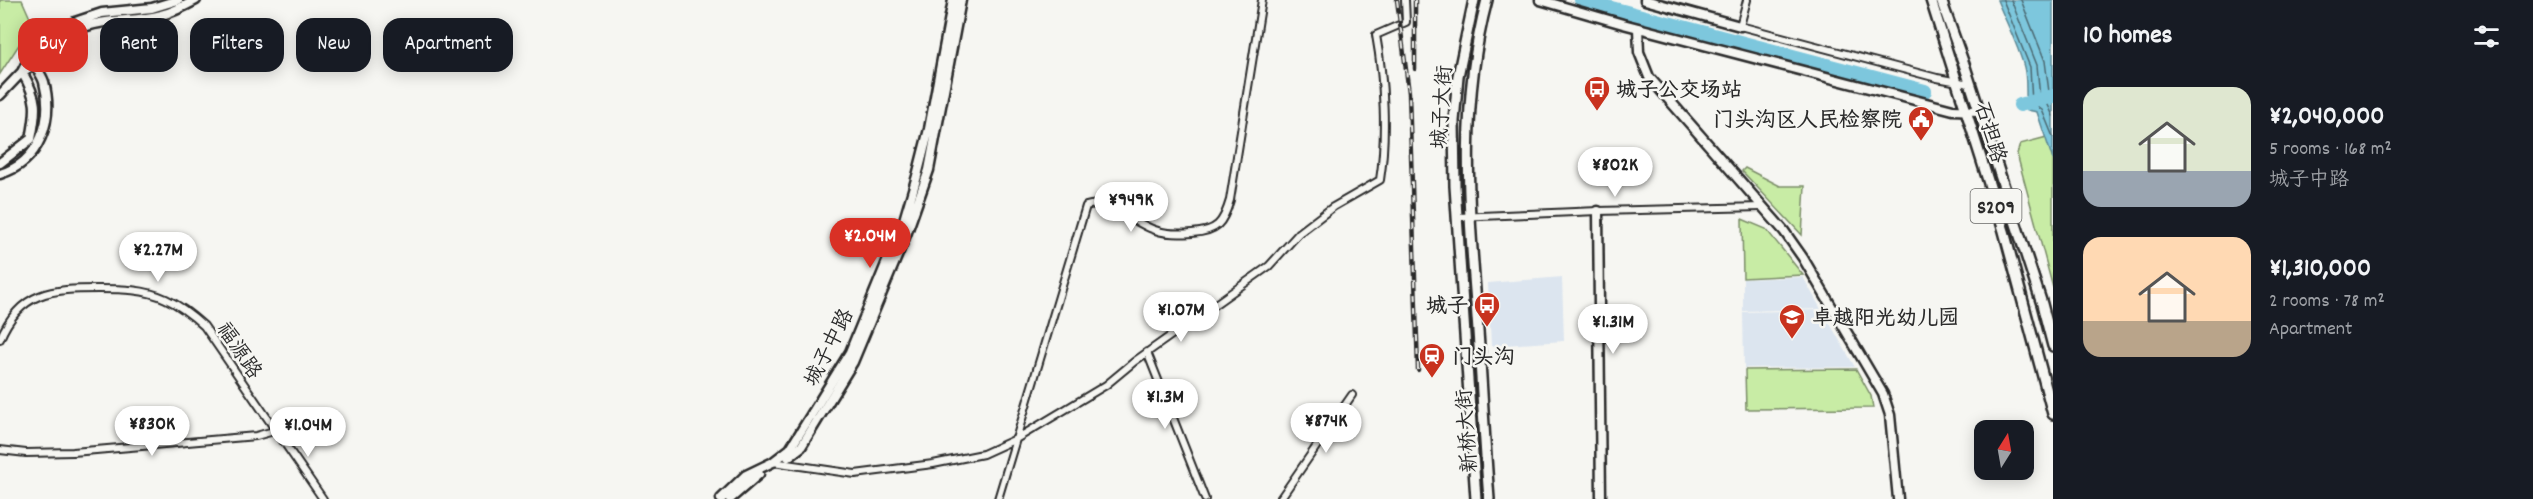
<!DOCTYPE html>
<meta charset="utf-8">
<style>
body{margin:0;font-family:Dekko,"LXGW WenKai TC",sans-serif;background:#242831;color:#f1f3f6;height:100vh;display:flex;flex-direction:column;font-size:22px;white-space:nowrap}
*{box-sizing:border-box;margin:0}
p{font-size:20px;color:#9ea1a6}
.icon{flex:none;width:33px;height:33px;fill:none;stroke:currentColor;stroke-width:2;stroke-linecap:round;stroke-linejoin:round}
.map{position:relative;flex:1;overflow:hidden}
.side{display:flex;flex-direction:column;background:#171b24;width:480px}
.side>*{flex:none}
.guide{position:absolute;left:18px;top:18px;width:570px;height:54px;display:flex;gap:12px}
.needle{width:39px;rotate:11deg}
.controls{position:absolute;left:1974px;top:420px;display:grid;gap:12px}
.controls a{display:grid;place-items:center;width:60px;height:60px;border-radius:12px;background:#171b24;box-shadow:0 3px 15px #0003;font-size:30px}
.price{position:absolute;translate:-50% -51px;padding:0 14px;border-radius:21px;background:#fff;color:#222;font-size:20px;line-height:39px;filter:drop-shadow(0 2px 3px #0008)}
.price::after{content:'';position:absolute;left:50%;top:36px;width:18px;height:14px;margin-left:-9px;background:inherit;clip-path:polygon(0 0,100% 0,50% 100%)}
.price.selected{background:#d93025;color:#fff}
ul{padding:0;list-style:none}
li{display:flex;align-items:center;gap:18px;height:150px;padding:0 30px}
li span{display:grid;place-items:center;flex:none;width:168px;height:120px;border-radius:18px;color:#555}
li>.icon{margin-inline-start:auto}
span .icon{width:72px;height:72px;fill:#fffc;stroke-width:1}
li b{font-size:26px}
h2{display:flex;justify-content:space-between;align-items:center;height:72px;padding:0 30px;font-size:26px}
.chip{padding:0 21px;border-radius:18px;background:#171b24;box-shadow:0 3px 15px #0003;font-size:21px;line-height:54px}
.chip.selected{background:#d93025;color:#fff}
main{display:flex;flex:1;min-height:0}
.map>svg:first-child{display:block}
.built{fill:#dce5ef}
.green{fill:#c8eca5;stroke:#7a8c68;stroke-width:1.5}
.water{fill:#7dc7dd;stroke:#5c8996;stroke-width:1.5}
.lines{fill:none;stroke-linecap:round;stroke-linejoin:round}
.shore{stroke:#4c6972;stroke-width:1.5}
.river{stroke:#7dc7dd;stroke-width:14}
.street-casing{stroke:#2b2b2b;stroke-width:10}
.secondary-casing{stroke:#2b2b2b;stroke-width:13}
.primary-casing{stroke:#2b2b2b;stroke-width:14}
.street{stroke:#f6f6f2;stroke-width:6}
.secondary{stroke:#f6f6f2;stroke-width:8}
.primary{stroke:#f6f6f2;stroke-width:9}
.rail-casing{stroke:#2b2b2b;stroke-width:4.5}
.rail{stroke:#f6f6f2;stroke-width:2;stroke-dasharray:7;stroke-linecap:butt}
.labels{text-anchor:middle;stroke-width:5;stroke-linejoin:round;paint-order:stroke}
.shield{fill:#f6f6f2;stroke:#686867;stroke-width:1.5}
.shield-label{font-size:20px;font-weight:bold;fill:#2b2b2b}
.poi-label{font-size:21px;font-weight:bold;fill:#2b2b2b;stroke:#f6f6f2;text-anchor:start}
.street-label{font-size:21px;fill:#2b2b2b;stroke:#f6f6f2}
</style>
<main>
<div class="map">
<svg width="2053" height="499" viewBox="0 0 2053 499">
<rect width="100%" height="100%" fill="#f6f6f2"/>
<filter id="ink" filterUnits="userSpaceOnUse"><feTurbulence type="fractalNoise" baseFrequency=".0167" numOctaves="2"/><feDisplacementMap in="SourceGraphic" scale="12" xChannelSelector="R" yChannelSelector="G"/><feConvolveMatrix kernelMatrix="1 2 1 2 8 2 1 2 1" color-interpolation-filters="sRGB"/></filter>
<g filter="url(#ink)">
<path class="built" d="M1562,277L1564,341L1491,346L1488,283Z
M1803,277L1821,309L1743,311V279Z
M1822,310L1855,367L1744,368L1743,312Z"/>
<path class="green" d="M0,0H22L30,18L26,34L0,74Z
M2047,137L2053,160V288L2017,154L2020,144Z
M1745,168L1780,186H1805L1802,235L1742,171Z
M1742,219L1766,229L1803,275L1743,278Z
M1856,369L1871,396L1873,408L1746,409L1745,370Z"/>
<path class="water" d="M1997,0H2053V160L2037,112L2028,110C2024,96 2028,82 2024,67C2018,45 2006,22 1997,0Z"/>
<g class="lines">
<path class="shore" d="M2003,0L2030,67L2032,103L2042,110L2053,137
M2011,0L2037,65L2040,98L2048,105L2053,116
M2021,0L2045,61L2049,92L2053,97"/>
<path class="river" d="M1581,0L1925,91
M2020,105L2053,96"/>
<g class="street-casing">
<path id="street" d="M1747,0L1740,26L1937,78L1970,84
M1458,217L1598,211L1762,207
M0,339C20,291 52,289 98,289C121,289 145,289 166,299C181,306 192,315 204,326L323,499
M1147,352L1205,499
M0,450L26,453L73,452L256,436L274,431
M773,462L855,474L933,464L983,454L1016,439L1106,385L1135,361L1269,266L1299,233L1333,207L1380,180C1387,135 1384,79 1376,35L1406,22L1405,0
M998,499L1086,206C1110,198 1133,223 1155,230C1166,234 1180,234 1192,233C1217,231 1223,224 1230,200L1262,0
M1280,499L1352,395"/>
</g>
<g class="secondary-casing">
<path id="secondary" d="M1540,0L1623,24L1953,110L1978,111
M1645,0L1740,26
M1638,28L1639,52L1649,77L1784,231L1803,258L1883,394L1890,415L1898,499
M22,72C46,59 60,36 87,26C111,18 137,22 161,15C174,12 185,6 196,0
M0,95L22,72L30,56L40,44L75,22L102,13L152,8L178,0
M0,163L31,139C37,109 38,99 22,72
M0,174C40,162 54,120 44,82C42,75 36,68 32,61
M1598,211L1601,499
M788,457L801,447L853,362L906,235L929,170L961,0
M721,499L746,475L773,462L790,449L850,352L904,220L917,176L929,129L953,0
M730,499L759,474"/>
</g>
<g class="primary-casing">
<path id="primary" d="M1474,0L1458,76L1454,121L1455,186L1476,499
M1487,0C1460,101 1468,201 1476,303C1481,369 1484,434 1489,499
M1931,0L2004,231L2053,414
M1941,0L1965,67L2042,304L2053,346"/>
</g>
<use href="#street" class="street"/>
<use href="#secondary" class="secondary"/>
<use href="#primary" class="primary"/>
<g class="rail-casing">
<path id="rail" d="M1397,0L1409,93L1418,370
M1415,0V69"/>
</g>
<use href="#rail" class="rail"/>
</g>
</g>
<defs>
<g id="bus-pin" transform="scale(1.35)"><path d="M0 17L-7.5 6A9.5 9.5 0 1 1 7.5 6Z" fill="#c8321e" stroke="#f6f6f2"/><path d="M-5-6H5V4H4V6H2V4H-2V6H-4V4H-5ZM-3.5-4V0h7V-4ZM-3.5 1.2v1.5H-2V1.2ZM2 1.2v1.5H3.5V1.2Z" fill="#fff"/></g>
<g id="civic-pin" transform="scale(1.35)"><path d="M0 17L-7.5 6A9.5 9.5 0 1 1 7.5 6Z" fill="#c8321e" stroke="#f6f6f2"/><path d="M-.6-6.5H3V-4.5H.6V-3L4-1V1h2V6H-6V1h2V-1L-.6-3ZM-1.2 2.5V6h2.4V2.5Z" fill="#fff"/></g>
<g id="school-pin" transform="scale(1.35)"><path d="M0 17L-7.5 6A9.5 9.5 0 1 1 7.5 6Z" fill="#c8321e" stroke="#f6f6f2"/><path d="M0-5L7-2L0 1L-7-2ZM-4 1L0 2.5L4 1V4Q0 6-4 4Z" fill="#fff"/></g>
<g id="station-pin" transform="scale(1.35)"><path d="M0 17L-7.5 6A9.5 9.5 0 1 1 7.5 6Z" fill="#c8321e" stroke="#f6f6f2"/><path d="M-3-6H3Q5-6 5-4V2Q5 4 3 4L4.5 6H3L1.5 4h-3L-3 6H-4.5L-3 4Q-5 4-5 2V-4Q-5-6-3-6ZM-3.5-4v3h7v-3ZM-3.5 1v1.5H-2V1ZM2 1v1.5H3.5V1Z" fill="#fff"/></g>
</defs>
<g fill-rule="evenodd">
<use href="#bus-pin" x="1597" y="89"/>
<use href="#civic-pin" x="1921" y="119"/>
<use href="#bus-pin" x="1487" y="305"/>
<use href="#school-pin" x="1792" y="317"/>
<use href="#station-pin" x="1432" y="356"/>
</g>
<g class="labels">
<rect class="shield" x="1970.5" y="189" width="51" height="34" rx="4.5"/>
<g class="shield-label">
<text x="1996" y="213">S209</text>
</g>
<g class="poi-label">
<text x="1616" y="96">城子公交场站</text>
<text x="1902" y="126" text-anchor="end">门头沟区人民检察院</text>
<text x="1468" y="312" text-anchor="end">城子</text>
<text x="1812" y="324">卓越阳光幼儿园</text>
<text x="1452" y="363">门头沟</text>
</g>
<g class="street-label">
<text transform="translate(1441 107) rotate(-86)" y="7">城子大街</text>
<text transform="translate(1991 132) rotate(73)" y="7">石担路</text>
<text transform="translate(828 347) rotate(-63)" y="7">城子中路</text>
<text transform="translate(240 350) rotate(56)" y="7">福源路</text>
<text transform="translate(1466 431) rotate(-94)" y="7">新桥大街</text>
</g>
</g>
</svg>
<div class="controls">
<a><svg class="needle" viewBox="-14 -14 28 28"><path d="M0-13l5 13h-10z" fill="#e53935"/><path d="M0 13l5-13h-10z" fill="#9ea1a6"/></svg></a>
</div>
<b class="price" style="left:1615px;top:198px">¥802K</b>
<b class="price" style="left:1131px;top:233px">¥949K</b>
<b class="price selected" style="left:870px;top:269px">¥2.04M</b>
<b class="price" style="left:158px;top:283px">¥2.27M</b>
<b class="price" style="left:1181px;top:343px">¥1.07M</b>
<b class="price" style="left:1613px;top:355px">¥1.31M</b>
<b class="price" style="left:1165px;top:430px">¥1.3M</b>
<b class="price" style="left:1326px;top:454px">¥874K</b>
<b class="price" style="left:152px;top:457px">¥830K</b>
<b class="price" style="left:308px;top:458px">¥1.04M</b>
<div class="guide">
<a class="chip selected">Buy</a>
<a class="chip">Rent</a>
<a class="chip">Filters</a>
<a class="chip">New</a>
<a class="chip">Apartment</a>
</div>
</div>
<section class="side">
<h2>10 homes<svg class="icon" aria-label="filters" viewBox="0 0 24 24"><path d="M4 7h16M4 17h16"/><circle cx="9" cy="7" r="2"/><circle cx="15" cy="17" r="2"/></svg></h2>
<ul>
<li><span style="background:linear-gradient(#dfe7d0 70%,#9aa5b1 0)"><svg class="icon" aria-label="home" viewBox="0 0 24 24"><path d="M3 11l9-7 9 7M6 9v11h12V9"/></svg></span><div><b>¥2,040,000</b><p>5 rooms · 168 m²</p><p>城子中路</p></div></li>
<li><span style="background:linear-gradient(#ffd9b3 70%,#b9a48a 0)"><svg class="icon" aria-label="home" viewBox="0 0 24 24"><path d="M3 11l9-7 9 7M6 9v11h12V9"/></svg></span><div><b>¥1,310,000</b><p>2 rooms · 78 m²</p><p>Apartment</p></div></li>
</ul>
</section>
</main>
